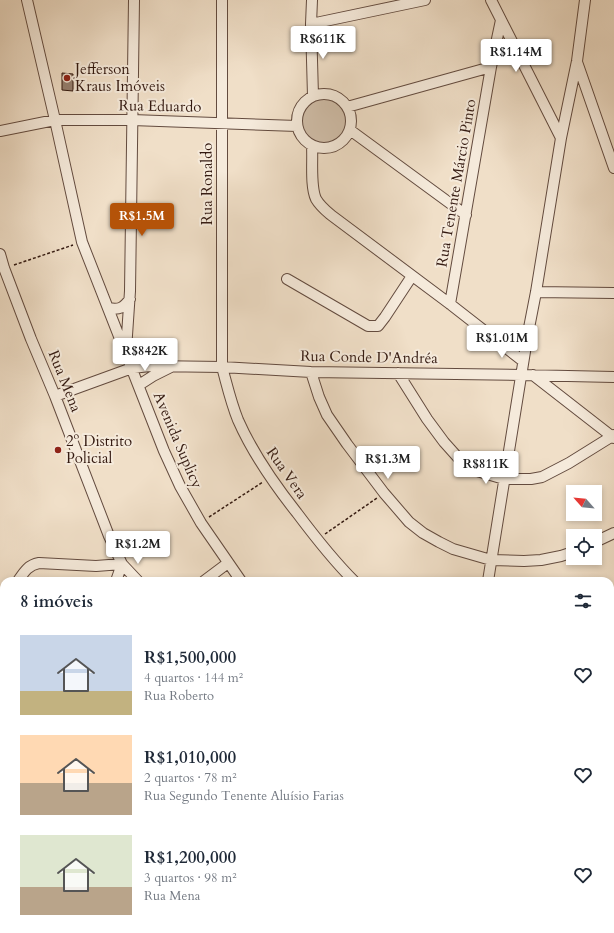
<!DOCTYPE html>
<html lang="pt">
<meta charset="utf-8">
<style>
body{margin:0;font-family:Cardo,serif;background:#f6f6f7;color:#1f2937;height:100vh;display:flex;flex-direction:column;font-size:15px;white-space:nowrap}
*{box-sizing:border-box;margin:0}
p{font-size:13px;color:#747a83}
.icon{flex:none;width:22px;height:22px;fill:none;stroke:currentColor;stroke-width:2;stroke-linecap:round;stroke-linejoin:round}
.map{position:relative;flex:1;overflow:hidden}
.side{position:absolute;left:0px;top:577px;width:614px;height:356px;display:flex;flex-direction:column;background:#fff;border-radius:12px 12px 0 0;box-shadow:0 2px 6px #0003}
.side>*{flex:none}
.needle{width:26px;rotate:297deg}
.fabs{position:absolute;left:566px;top:485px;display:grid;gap:8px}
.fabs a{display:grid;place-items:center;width:36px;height:36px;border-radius:0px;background:#fff;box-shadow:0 2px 6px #0003;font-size:20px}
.price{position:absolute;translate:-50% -34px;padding:0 9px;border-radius:4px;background:#fff;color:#222;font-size:13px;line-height:26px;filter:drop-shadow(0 1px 2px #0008)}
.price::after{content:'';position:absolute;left:50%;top:24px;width:12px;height:9px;margin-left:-6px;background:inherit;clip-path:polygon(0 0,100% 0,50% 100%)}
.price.selected{background:#b45309;color:#fff}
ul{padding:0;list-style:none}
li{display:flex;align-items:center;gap:12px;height:100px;padding:0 20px}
li span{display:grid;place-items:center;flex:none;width:112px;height:80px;border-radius:0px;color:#555}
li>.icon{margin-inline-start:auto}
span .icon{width:48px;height:48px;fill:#fffc;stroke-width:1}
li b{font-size:17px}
h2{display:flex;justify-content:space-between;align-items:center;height:48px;padding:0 20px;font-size:17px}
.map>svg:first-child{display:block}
.green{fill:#d0bea9;stroke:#826c5d}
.building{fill:#968070;stroke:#341a11}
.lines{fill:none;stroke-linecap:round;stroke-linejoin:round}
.minor-casing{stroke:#634b3f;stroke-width:12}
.major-casing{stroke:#341a11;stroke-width:15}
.path{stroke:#341a11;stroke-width:1.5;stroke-dasharray:3 2;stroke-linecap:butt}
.minor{stroke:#f5eadb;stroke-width:10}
.major{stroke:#f0dfc8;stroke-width:13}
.poi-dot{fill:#8f2418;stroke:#f5eadb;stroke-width:1.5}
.labels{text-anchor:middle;stroke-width:4;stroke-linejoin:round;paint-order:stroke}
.poi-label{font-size:15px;fill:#341a11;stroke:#f5eadb;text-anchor:start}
.street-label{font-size:15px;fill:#341a11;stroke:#f5eadb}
</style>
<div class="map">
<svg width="614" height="933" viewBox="0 0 614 933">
<rect width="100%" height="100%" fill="#f0dfc8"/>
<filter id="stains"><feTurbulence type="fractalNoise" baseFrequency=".005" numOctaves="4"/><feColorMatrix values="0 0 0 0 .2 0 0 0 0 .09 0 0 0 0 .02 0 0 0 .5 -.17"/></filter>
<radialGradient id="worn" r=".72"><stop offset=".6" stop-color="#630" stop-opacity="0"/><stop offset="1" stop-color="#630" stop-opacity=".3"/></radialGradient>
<path class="green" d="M298 121a25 25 0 1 1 50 0a25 25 0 1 1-50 0Z
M610,786H614V933H600L599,929H610Z"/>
<path class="building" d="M62,73L73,74V91L62,90Z"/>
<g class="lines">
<g class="minor-casing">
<path id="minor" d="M27,0L55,120L82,242L164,451L180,486L201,523L241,581
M222,0V367C227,385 231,403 238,420C253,454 274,484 297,513C315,537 333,560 354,581
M312,0L311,24L313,96
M491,0L561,138
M311,24L425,0
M577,62L614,168
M297 121a27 27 0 1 1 54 0a27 27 0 1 1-54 0Z
M347,107L491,67
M350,130L466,215
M0,131L55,120H132L297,126
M312,146C313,161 310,186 316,199C320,206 325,210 331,215L450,304L523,361
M0,254L4,268L31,339L55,396L109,536L122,564L138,581
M287,279L368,326H378L385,317L412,276
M536,292L614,293
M450,304L491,67L501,20
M108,308C120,310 123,308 130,299
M495,339C512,341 512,342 528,333
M126,350L130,291L134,0
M311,372L319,397L327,415L347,444L384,493L409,522L423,533L439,542L453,549L491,560L524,561L541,560L561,556L573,552
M398,373L427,419L444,442L461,461L477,471L504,479H531L542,477L569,463L614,435
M533,375L614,438
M139,385L153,376L171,367
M55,396L132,368L150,366L222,367L311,372L522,375L614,377
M595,542L614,533
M18,581C24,572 28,565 39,563L96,566L122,564
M116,581L122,564
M204,581L228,563
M488,581L528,333L536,292L561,138L577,61L585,0
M0,610L4,604
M610,628L614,626
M610,715L614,713
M610,736L614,733
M0,769L4,763
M0,805L4,808
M0,922L4,916
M80,929L81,933
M131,929L133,933
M233,929L236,933
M343,929L345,933
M483,929L485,933
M566,929L567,933"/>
</g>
<g class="major-casing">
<path id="major" d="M610,770L614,768
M22,933L35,929"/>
</g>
<path class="path" d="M14,265L73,245
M209,517L263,482
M325,534L377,498"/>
<use href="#minor" class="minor"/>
<use href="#major" class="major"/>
</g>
<g class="poi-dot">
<circle cx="67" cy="78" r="4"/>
<circle cx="58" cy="450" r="4"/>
</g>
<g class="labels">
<g class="poi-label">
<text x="75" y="74">Jefferson<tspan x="75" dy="17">Kraus Imóveis</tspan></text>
<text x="66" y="446">2º Distrito<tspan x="66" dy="17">Policial</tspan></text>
</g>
<g class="street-label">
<text transform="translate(160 106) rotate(1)" y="5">Rua Eduardo</text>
<text transform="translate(456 183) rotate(-80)" y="5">Rua Tenente Márcio Pinto</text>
<text transform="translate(207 184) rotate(-90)" y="5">Rua Ronaldo</text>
<text transform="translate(369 357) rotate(1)" y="5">Rua Conde D'Andréa</text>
<text transform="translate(65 381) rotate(68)" y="5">Rua Mena</text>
<text transform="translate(178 440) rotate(67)" y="5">Avenida Suplicy</text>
<text transform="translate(287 473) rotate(55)" y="5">Rua Vera</text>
</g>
</g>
<rect width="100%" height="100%" filter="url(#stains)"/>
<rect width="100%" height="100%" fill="url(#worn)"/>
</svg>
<div class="fabs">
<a><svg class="needle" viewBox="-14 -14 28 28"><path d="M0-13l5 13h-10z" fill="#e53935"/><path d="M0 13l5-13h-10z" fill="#747a83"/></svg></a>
<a><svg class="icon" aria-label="locate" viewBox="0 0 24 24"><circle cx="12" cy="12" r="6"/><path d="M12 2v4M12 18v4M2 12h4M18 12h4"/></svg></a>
</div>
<b class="price" style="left:323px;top:60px">R$611K</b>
<b class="price" style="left:516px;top:73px">R$1.14M</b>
<b class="price selected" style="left:142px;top:237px">R$1.5M</b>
<b class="price" style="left:502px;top:359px">R$1.01M</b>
<b class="price" style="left:145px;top:372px">R$842K</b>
<b class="price" style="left:388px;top:480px">R$1.3M</b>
<b class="price" style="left:486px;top:485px">R$811K</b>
<b class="price" style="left:138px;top:565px">R$1.2M</b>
<section class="side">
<h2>8 imóveis<svg class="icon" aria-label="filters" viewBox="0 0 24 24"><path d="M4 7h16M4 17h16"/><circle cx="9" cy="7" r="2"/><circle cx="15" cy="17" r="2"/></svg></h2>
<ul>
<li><span style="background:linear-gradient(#c9d6e8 70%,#c2b280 0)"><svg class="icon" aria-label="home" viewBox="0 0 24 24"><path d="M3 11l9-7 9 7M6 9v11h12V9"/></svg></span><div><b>R$1,500,000</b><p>4 quartos · 144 m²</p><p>Rua Roberto</p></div><svg class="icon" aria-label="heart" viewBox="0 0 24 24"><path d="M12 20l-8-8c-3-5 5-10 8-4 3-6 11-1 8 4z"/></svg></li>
<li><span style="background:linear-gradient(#ffd9b3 60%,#b9a48a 0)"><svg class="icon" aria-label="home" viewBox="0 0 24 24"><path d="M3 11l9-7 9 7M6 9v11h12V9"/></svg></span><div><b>R$1,010,000</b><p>2 quartos · 78 m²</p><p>Rua Segundo Tenente Aluísio Farias</p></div><svg class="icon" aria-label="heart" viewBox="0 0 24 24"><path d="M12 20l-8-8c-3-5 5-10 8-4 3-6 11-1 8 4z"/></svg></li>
<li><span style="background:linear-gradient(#dfe7d0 65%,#b9a48a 0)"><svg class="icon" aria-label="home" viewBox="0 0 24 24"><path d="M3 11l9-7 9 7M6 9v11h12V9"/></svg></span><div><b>R$1,200,000</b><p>3 quartos · 98 m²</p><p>Rua Mena</p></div><svg class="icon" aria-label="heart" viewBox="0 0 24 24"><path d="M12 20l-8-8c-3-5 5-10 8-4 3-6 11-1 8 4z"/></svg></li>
</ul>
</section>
</div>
